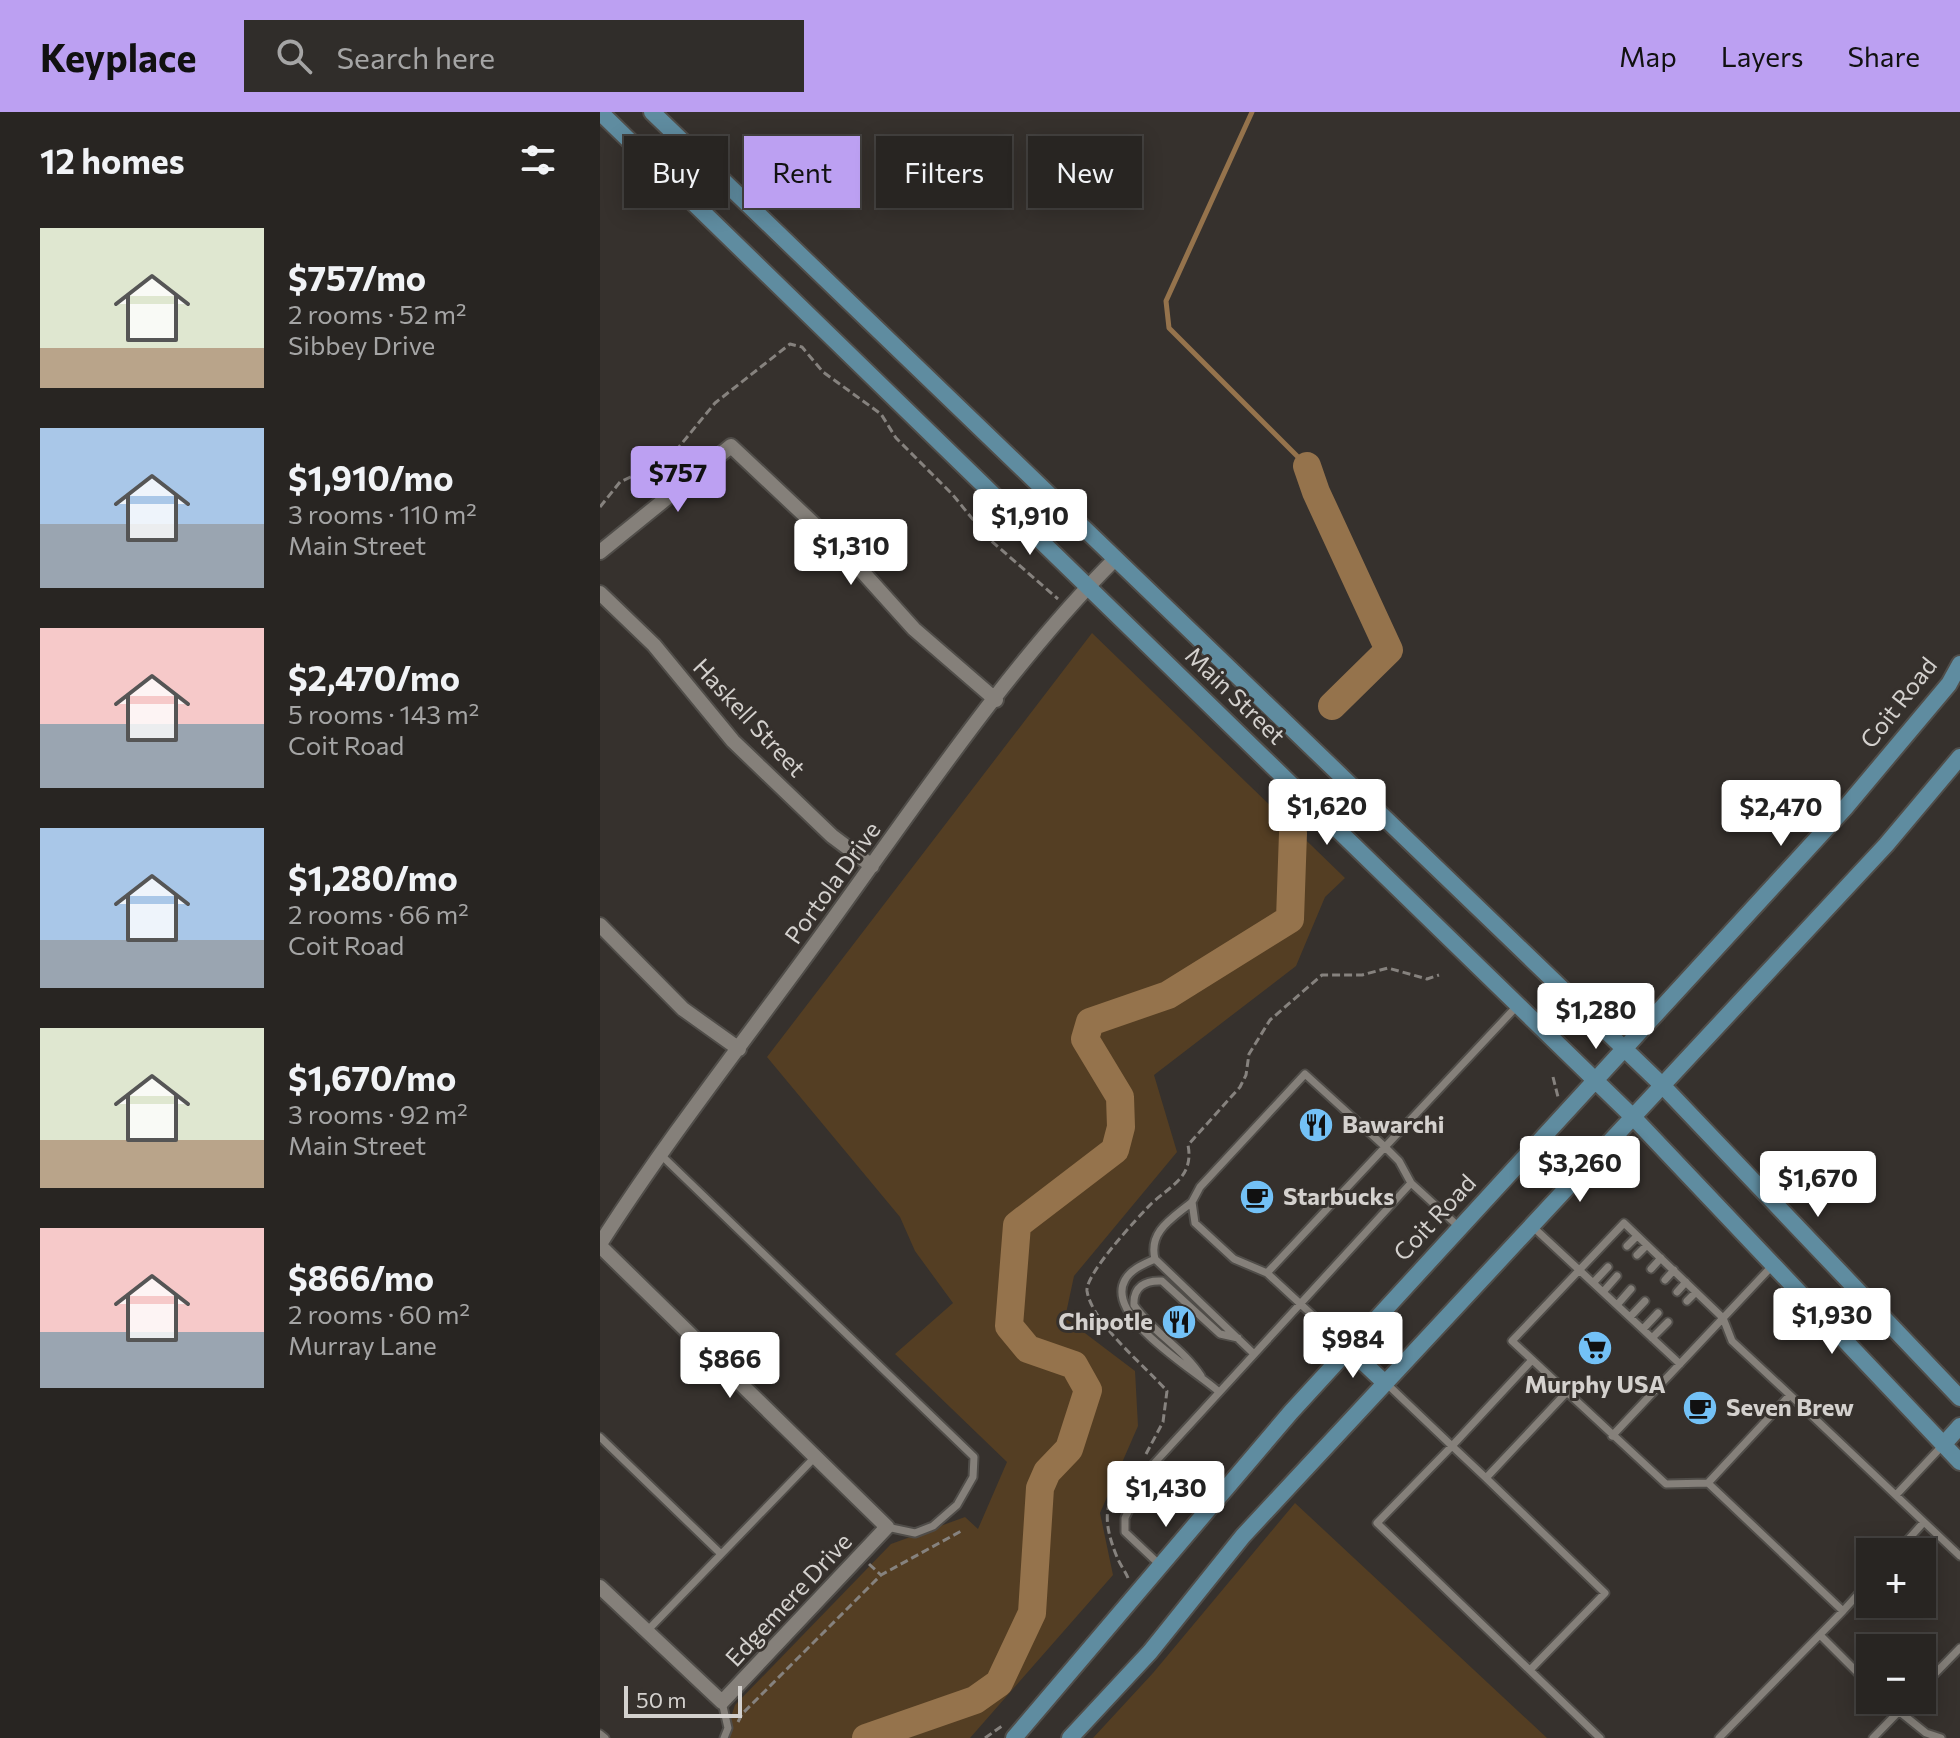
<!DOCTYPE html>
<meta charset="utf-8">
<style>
body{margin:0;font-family:Commissioner,sans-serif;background:#302d2a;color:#f1f3f6;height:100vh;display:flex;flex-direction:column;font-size:30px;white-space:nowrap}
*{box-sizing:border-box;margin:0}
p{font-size:26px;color:#a5a5a5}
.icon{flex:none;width:44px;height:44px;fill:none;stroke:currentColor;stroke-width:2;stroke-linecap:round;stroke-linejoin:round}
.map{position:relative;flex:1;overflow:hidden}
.panel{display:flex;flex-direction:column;background:#282522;width:600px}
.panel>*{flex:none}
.guide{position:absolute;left:24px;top:24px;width:760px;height:72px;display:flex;gap:16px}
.controls{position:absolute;left:1256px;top:1426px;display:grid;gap:16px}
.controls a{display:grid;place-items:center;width:80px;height:80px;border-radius:0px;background:#282522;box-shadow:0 4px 20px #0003,0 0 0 2px #444240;font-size:40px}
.scale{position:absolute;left:24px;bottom:20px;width:118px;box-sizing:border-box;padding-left:8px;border:4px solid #d4d1ce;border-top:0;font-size:22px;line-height:28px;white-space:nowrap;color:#d4d1ce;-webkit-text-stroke:6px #36312d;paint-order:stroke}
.price{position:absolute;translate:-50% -68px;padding:0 18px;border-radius:8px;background:#fff;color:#222;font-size:26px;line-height:52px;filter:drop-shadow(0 2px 4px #0008)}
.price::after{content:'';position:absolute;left:50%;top:48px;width:24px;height:18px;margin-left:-12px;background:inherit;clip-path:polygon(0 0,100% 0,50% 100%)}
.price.active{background:#bca0f2;color:#111}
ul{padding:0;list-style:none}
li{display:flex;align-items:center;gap:24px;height:200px;padding:0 40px}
li span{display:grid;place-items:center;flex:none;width:224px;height:160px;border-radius:0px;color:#555}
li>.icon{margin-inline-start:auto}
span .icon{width:96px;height:96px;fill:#fffc;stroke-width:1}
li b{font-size:34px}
h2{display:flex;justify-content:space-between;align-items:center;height:96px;padding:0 40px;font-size:34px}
.chip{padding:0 28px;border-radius:0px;background:#282522;box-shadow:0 4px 20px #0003,0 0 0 2px #444240;font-size:28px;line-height:72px}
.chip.active{background:#bca0f2;color:#111}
header{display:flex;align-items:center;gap:48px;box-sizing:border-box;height:112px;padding:0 40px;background:#bca0f2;color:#111}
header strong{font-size:38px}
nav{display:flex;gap:44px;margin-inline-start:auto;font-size:28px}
.search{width:560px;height:72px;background:#302d2a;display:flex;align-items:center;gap:20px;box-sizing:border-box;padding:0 28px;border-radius:0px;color:#a5a5a5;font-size:30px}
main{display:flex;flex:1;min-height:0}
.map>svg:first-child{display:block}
.green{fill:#543e23}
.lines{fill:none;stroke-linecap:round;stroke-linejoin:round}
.stream{stroke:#95734c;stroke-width:5}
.river{stroke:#95734c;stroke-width:28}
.service-casing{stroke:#504d49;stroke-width:11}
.minor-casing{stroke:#504d49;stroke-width:18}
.secondary-casing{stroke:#504d49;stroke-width:20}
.path{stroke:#86827e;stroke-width:3;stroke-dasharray:8 4;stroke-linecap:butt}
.service{stroke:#85807a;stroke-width:7}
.minor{stroke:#85807a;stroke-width:14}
.secondary{stroke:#5f8ca0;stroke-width:16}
.labels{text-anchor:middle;stroke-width:6;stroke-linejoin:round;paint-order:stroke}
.street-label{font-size:24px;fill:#d4d1ce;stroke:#36312d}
.poi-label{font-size:24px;font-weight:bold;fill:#d4d1ce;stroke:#36312d;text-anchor:start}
</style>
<header>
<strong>Keyplace</strong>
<div class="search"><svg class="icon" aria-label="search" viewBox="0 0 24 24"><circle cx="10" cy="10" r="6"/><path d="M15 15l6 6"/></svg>Search here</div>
<nav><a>Map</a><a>Layers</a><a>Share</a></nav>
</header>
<main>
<section class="panel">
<h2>12 homes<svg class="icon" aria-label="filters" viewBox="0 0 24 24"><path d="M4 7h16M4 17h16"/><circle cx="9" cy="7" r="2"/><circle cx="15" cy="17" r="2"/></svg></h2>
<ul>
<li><span style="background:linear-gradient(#dfe7d0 75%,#b9a48a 0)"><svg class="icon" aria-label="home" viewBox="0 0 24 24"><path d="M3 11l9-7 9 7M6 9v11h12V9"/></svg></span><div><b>$757/mo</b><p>2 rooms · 52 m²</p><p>Sibbey Drive</p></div></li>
<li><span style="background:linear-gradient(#a9c7e8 60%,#9aa5b1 0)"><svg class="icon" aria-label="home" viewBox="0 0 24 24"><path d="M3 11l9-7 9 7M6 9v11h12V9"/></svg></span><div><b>$1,910/mo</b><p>3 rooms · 110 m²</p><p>Main Street</p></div></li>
<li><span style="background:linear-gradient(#f6c9c9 60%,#9aa5b1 0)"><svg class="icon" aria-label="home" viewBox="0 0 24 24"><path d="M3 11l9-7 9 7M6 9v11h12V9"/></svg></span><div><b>$2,470/mo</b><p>5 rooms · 143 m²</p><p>Coit Road</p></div></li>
<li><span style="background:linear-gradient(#a9c7e8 70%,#9aa5b1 0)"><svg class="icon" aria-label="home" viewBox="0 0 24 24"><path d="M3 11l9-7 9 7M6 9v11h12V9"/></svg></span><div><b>$1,280/mo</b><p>2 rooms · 66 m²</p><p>Coit Road</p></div></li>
<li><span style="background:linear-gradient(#dfe7d0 70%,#b9a48a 0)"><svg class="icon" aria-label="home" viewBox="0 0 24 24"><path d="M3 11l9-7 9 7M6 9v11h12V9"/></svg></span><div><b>$1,670/mo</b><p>3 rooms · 92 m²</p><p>Main Street</p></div></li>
<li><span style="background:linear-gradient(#f6c9c9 65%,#9aa5b1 0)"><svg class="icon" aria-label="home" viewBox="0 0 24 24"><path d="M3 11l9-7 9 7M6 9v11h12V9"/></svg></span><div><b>$866/mo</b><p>2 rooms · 60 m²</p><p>Murray Lane</p></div></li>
</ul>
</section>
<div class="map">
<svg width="1360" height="1626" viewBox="0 0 1360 1626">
<rect width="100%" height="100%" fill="#36312d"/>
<path class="green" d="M492,521L745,766L725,785L696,854L554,963L577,1040L474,1164L465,1206L535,1259L538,1314L500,1401L513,1463L370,1626H124L135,1593L291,1432L365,1405L378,1417L407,1350L295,1242L353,1191L315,1139L300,1105L167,945Z
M695,1391L947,1626H493L553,1561Z"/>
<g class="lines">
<path class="stream" d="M652,0L566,189L569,216L707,354"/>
<path class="river" d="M707,354L716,380L789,538L732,594
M266,1626L375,1588L399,1571L432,1501L440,1376L447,1360L469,1337L488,1278L474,1253L428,1237L409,1214L417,1113L515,1038L521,1015L520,985L485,927L490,910L568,883L690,807L693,721"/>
<g class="service-casing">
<path id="service" d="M60,1042L374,1345L373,1365L357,1393L333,1414L315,1421L287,1415
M592,1090C573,1106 548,1119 555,1147L653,1241
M1024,1111L1123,1206L1132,1229L1190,1283L1108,1371L1066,1372L912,1229Z
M932,1114L1080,1252
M859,1115L811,1071L799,1049L783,1033L705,962L600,1075L592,1090L595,1111L634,1147L667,1161L917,894
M1027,1134L1037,1124
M1037,1143L1047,1133
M555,1147C544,1152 531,1157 525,1168C504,1205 595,1258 618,1279
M1051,1157L1061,1146
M667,1161L748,1236
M1065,1168L1074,1158
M993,1171L1008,1155
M1003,1180L1017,1164
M1077,1180L1086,1170
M1087,1189L1096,1180
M1017,1193L1031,1177
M1030,1205L1045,1189
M1043,1217L1058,1201
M1052,1226L1068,1210
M601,1264C583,1236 552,1220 534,1193C533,1175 545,1168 562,1169L620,1222L638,1226
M786,1271L852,1334L932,1248
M966,1281L886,1366L852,1334L777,1411L1000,1626
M1190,1283L1324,1410L1297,1440
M1012,1324L1173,1153
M0,1325L120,1441
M886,1366L1005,1481L930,1558
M1108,1371L1243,1499L1270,1469
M1296,1383L1342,1334
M1324,1410L1360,1444
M561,1454L525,1420V1406L549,1357L811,1071
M47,1519L215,1345
M1220,1523L1270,1573
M1322,1575L1360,1536
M1285,1588L1326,1621L1341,1626
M122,1590L128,1616L124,1626
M0,1622L5,1626
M1119,1626L1243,1499
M1273,1626L1310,1588"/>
</g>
<g class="minor-casing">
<path id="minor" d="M0,440L131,334L251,447L314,517L396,588
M0,481L54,533L133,629L232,724L272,754
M0,813L83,897L139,937
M0,1132C73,1018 157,913 236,803C322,684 412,550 515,447
M0,1134L287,1415L122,1590L0,1475"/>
</g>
<g class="secondary-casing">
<path id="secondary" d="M0,0L1034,1006L1360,1350
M52,0L1063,974L1360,1286
M748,1236L784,1270
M1343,1333L1360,1314
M414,1626L691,1300L1245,696L1349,572L1360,552
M470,1626L550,1540L643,1424L1286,733L1360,645"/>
</g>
<path class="path" d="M0,395L20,370L69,347L115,291L190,232L202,235L223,260L281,302L296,326L353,383L388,426L458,487
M1016,902L1026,901
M953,965L958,985
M546,1342L563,1310L567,1279C545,1254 492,1211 487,1179C485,1162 539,1104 552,1091C572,1073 594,1064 588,1033L640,975L646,963L649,942L670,908L722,863H762L788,856L827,867L839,863
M269,1452L281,1463
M528,1466C526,1460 520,1453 517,1445C499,1401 506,1383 538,1351
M138,1610L142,1602L281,1463L363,1418
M385,1626L402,1614"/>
<use href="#service" class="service"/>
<use href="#minor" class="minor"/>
<use href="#secondary" class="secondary"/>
</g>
<defs>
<g id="restaurant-disc" transform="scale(1.8)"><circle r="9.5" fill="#73c1f6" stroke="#36312d"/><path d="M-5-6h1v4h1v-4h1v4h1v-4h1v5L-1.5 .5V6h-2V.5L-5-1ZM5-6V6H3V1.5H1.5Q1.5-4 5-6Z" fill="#111"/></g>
<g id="cafe-disc" transform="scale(1.8)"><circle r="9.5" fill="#73c1f6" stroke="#36312d"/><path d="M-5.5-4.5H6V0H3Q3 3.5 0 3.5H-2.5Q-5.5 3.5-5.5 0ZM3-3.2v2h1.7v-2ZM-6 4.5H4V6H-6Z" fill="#111"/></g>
<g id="supermarket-disc" transform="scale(1.8)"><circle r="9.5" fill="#73c1f6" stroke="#36312d"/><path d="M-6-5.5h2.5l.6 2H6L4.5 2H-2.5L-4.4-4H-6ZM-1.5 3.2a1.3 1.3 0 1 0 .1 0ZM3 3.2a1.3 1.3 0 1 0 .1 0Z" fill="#111"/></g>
</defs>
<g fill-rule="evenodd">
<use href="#restaurant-disc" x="716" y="1013"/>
<use href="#cafe-disc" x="657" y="1085"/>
<use href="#restaurant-disc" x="579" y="1210"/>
<use href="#supermarket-disc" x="995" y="1236"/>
<use href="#cafe-disc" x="1100" y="1296"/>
</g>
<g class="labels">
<g class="street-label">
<text transform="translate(635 584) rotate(44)" y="8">Main Street</text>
<text transform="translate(1299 591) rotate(-52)" y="8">Coit Road</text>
<text transform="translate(149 606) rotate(47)" y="8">Haskell Street</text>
<text transform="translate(233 771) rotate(-54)" y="8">Portola Drive</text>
<text transform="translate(835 1106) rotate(-47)" y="8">Coit Road</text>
<text transform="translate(189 1488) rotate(-47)" y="8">Edgemere Drive</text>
</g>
<g class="poi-label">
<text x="742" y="1021">Bawarchi</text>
<text x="683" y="1093">Starbucks</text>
<text x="553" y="1218" text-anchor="end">Chipotle</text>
<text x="995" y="1281" text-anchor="middle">Murphy USA</text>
<text x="1126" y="1304">Seven Brew</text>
</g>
</g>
</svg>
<div class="controls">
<a>+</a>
<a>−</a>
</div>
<div class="scale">50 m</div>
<b class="price active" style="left:78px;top:402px">$757</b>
<b class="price" style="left:430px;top:445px">$1,910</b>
<b class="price" style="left:251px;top:475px">$1,310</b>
<b class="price" style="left:727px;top:735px">$1,620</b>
<b class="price" style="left:1181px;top:736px">$2,470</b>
<b class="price" style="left:996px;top:939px">$1,280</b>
<b class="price" style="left:980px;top:1092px">$3,260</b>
<b class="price" style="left:1218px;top:1107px">$1,670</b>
<b class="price" style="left:1232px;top:1244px">$1,930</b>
<b class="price" style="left:753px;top:1268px">$984</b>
<b class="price" style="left:130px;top:1288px">$866</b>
<b class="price" style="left:566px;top:1417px">$1,430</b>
<div class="guide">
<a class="chip">Buy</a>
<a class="chip active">Rent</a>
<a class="chip">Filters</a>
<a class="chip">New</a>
</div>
</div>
</main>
